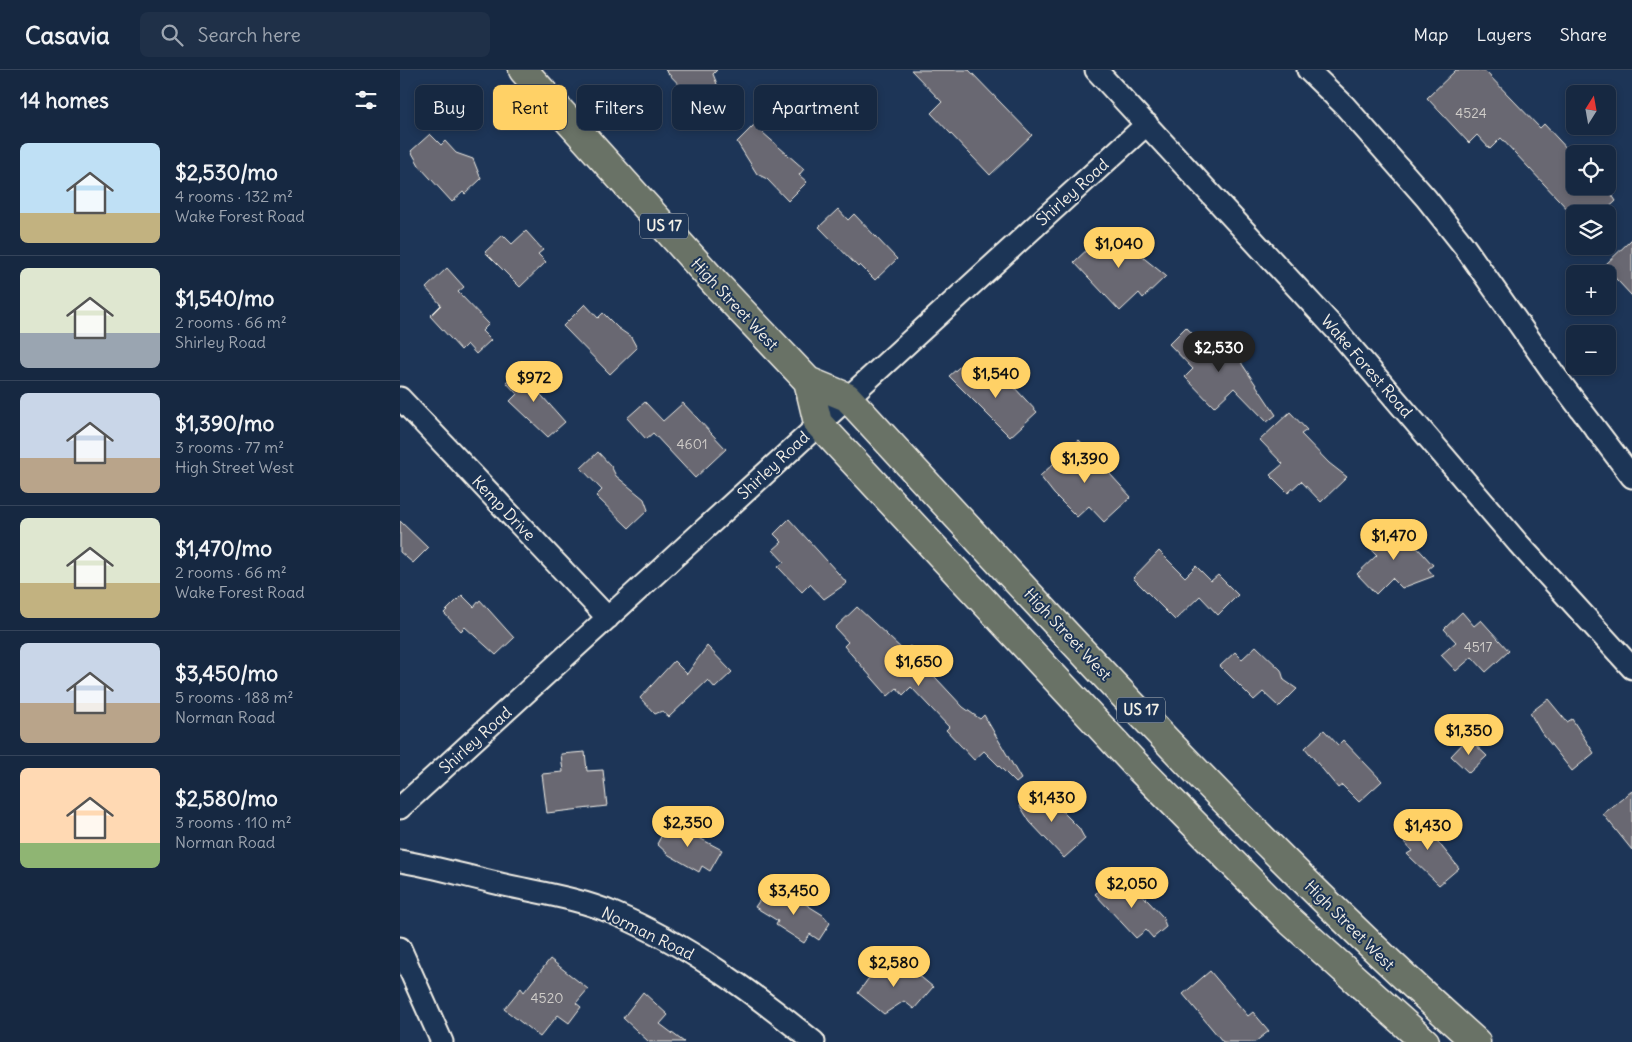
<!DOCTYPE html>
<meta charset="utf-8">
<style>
body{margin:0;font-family:Delius,sans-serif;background:#1f3048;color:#f1f3f6;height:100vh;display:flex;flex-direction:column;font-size:19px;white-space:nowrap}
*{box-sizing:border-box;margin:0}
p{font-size:16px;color:#9ea6b1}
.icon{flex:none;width:28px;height:28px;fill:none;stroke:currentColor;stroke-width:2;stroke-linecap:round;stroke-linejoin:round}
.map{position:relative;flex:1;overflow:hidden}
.details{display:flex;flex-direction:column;background:#162841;width:400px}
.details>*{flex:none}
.top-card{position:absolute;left:15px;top:15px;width:475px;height:45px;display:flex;gap:10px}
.needle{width:32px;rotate:11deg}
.tools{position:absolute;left:1166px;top:15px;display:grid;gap:10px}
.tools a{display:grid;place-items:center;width:50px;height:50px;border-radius:8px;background:#162841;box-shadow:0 2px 8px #0003,0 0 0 1px #35445a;font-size:25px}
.price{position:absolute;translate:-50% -42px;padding:0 11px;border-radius:18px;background:#ffd166;color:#111;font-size:16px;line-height:32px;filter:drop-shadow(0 1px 2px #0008)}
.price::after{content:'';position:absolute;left:50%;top:30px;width:15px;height:11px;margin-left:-8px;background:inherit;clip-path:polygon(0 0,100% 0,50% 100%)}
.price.on{background:#222;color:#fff}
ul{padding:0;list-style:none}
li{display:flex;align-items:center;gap:15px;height:125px;padding:0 20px}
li+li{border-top:1px solid #35445a}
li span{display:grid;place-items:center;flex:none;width:140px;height:100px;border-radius:8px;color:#555}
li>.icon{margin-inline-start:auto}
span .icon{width:60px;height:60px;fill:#fffc;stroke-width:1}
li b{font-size:21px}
h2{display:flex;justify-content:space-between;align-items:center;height:60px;padding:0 20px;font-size:21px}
.tag{padding:0 18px;border-radius:8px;background:#162841;box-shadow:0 2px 8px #0003,0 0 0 1px #35445a;font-size:18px;line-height:45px}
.tag.on{background:#ffd166;color:#111}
header{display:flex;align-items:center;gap:30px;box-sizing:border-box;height:70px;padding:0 25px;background:#162841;border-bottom:1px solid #35445a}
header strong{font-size:24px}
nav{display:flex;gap:28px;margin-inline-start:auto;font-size:18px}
.search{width:350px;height:45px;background:#1f3048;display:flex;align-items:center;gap:12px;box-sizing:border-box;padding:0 18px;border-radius:8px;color:#9ea6b1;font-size:19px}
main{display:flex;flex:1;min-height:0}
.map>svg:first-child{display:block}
.building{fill:#696772;stroke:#f4f1e8}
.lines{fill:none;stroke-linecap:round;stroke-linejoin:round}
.street-casing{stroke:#f4f1e8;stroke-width:25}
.primary-casing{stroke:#f4f1e8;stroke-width:31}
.street{stroke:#1d3557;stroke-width:21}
.primary{stroke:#697266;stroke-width:28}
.labels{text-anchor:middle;stroke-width:4;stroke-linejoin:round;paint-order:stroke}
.number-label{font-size:14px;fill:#d1ceca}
.shield{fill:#1d3557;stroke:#b4b9bc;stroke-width:1}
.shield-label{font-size:15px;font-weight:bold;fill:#f4f1e8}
.street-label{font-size:16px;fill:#f4f1e8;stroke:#1d3557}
</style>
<header>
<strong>Casavia</strong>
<div class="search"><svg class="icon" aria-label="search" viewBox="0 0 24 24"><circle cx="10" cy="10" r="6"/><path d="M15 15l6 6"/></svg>Search here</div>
<nav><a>Map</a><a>Layers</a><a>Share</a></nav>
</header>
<main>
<section class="details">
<h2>14 homes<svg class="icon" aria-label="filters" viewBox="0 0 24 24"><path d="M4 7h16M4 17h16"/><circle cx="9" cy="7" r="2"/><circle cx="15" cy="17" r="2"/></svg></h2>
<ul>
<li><span style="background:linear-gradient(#bfe0f5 70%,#c2b280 0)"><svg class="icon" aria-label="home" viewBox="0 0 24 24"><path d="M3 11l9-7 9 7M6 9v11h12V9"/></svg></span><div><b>$2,530/mo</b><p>4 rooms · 132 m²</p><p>Wake Forest Road</p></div></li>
<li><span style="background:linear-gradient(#dfe7d0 65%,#9aa5b1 0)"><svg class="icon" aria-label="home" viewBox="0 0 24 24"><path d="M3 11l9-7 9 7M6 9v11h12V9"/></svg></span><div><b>$1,540/mo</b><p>2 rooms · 66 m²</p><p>Shirley Road</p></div></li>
<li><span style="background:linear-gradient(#c9d6e8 65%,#b9a48a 0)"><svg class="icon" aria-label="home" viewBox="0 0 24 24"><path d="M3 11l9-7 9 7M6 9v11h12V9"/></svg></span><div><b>$1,390/mo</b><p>3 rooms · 77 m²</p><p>High Street West</p></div></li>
<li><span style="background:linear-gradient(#dfe7d0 65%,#c2b280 0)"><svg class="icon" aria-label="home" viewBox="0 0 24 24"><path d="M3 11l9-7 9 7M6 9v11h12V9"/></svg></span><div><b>$1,470/mo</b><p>2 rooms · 66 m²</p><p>Wake Forest Road</p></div></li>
<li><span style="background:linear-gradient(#c9d6e8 60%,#b9a48a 0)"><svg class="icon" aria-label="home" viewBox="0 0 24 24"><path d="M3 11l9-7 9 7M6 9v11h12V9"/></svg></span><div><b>$3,450/mo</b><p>5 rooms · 188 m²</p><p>Norman Road</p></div></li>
<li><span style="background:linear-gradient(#ffd9b3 75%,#8fb573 0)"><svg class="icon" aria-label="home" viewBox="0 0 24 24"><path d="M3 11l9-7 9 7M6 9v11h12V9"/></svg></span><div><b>$2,580/mo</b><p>3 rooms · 110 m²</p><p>Norman Road</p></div></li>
</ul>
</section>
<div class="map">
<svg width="1232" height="972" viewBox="0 0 1232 972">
<rect width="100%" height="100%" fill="#1d3557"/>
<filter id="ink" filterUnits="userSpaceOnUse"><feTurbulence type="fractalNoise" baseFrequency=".02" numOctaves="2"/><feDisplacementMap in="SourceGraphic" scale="10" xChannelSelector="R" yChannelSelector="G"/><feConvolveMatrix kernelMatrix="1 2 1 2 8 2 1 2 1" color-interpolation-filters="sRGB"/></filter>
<g filter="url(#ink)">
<path class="building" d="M265,0H317L313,4L317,14L302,29L294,21L289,25Z
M511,0H569L632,65L590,105L531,43L542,32Z
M1056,0H1084L1140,58L1144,54L1172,84H1170L1175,88V116H1206L1216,131L1202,144H1172L1101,68L1090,79L1077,65L1069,73L1027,28Z
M354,55L404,99L399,105L407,112L388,131L367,109L357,104L337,72Z
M30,64L41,75L45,71L56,83L73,89L81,109L65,124L63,122L52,132L20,97L11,81Z
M438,139L448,150L454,144L497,189L475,210L460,195L458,197L419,157Z
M710,158L725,173H740V185L766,206L743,228L739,223L720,241L674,192Z
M126,161L143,180L138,184L146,192L120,217L85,182L103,165L112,174Z
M1232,169V226L1204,196Z
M47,198L64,217L58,222L89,254L82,261L91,270L76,284L67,274L61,280L30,246L41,235L26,218Z
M185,234L198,248L203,243L218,258L231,267L237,278L210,304L163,256Z
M786,257L810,282L823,270L841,289L842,294L876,345L867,352L834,318L814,337L785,307L793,299L769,274Z
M565,292L588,316L601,303L637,342L610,367L549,306Z
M124,296L140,314L135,318L165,352L148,367L110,331L117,324L106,312Z
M245,332L263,351L283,333L326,379L295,408L253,363L246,369L227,348Z
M890,342L907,360L901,364L929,393L947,407L921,432L901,411L888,423L870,405L883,394L860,370Z
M679,370L731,427L704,452L689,436L677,447L654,424L640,406Z
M198,382L211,396L216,406L244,429L248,440L229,458L196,426L202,420L181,398Z
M389,449L447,513L424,529L410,514L402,522L378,497L384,492L373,480L382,472L374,464Z
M0,451L28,478L13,493L0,482Z
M985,454L997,468L1003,462L1033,495L1028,499L1034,506L1002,518L992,508L976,524L957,504L977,485L965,473Z
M759,481L785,507L796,496L811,511L818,505L838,525L818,545L800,526L775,550L733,508Z
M62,525L74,537L80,530L114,568L96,585L65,557L61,561L44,543Z
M457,537L504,581L510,576L526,592L523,594L563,637L580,649L584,645L621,709L616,713L584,681L574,690L546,660L549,657L511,617L503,625L497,618L488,626L444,576L448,572L435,558Z
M1062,542L1074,556L1081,550L1109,581L1086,602L1072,587L1056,601L1041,585L1056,572L1044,559Z
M307,576L332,602L315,618L308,610L269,647L262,641L255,644L240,628L274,591L287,604Z
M856,576L881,600L884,610L897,619L879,637L863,622L854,630L820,596L835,582L842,589Z
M1148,629L1167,652L1172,649L1194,683L1172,701L1141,662L1130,643Z
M924,660L938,675L943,670L982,711L959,732L942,715L938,718L905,678Z
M1068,668L1087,686L1069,703L1051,686Z
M185,682L187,701L203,700L207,736L147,743L142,704L163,702L161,684Z
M639,718L679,758L685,769L664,788L630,752L620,736Z
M1232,721V780L1203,744Z
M1017,746L1059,798L1039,815L1007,784L1012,781L997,764Z
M269,752L322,780L310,801L302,796L299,802L269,785L257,774Z
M714,807L726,819L732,814L763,847L766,857L753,868L746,860L736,868L695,824Z
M368,818L390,833L394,827L423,845L430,853L419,870L410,864L404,873L376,855L378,851L355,837Z
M150,889L188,919L176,933L181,937L169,953L158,945L140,967L104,939L121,918L124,922Z
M481,891L495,903L504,893L533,917L514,939L504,931L484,944L458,923Z
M810,901L848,946L853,942L869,961L855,972H823L783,924Z
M243,922L268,945L260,954L284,972H249L223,948Z"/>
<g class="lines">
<g class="street-casing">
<path id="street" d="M696,0L939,263L1118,473L1232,598
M908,0L944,35L1026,128L1064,176L1154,304L1232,407
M0,328L208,548
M0,738L747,54
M0,791C31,796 62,805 92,812C133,822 175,827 213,843C287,874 352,922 414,972
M0,878L42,972"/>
</g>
<g class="primary-casing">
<path id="primary" d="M123,0L316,214L408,311L447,327C650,547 852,772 1076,972
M408,311L418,353L736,695L887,848L1025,972"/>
</g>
<use href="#street" class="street"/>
<use href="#primary" class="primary"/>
</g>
</g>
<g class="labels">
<g class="number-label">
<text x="1071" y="48">4524</text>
<text x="292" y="379">4601</text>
<text x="1078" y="582">4517</text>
<text x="147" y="933">4520</text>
</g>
<g class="shield">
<rect x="240" y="143.5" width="48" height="25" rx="4"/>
<rect x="717" y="627.5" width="48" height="25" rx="4"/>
</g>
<g class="shield-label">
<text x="264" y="161">US 17</text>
<text x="741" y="645">US 17</text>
</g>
<g class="street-label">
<text transform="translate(672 122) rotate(-42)" y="6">Shirley Road</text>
<text transform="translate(335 234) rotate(47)" y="6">High Street West</text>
<text transform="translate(967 296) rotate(49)" y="6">Wake Forest Road</text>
<text transform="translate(373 395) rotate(-43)" y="6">Shirley Road</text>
<text transform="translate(104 438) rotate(46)" y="6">Kemp Drive</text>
<text transform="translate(668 564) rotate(47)" y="6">High Street West</text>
<text transform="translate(75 670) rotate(-42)" y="6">Shirley Road</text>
<text transform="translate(950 855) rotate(45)" y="6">High Street West</text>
<text transform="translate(248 863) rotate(26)" y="6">Norman Road</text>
</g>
</g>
</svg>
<div class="tools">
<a><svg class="needle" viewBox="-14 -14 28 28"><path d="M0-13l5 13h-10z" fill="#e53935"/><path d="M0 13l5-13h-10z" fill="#9ea6b1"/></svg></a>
<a><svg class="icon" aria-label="locate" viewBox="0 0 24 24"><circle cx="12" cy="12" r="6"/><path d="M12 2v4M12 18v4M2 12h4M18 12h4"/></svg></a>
<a><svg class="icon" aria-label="layers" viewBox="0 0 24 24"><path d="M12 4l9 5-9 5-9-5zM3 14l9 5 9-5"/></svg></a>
<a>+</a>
<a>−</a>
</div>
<b class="price" style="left:719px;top:199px">$1,040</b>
<b class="price on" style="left:819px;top:303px">$2,530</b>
<b class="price" style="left:596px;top:329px">$1,540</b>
<b class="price" style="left:134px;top:333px">$972</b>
<b class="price" style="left:685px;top:414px">$1,390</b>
<b class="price" style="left:994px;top:491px">$1,470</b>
<b class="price" style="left:519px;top:617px">$1,650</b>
<b class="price" style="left:1069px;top:686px">$1,350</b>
<b class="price" style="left:652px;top:753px">$1,430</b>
<b class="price" style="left:288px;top:778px">$2,350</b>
<b class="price" style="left:1028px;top:781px">$1,430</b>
<b class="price" style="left:732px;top:839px">$2,050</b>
<b class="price" style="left:394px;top:846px">$3,450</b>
<b class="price" style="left:494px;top:918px">$2,580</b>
<div class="top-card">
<a class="tag">Buy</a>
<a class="tag on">Rent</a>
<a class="tag">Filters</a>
<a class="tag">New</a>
<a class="tag">Apartment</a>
</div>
</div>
</main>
